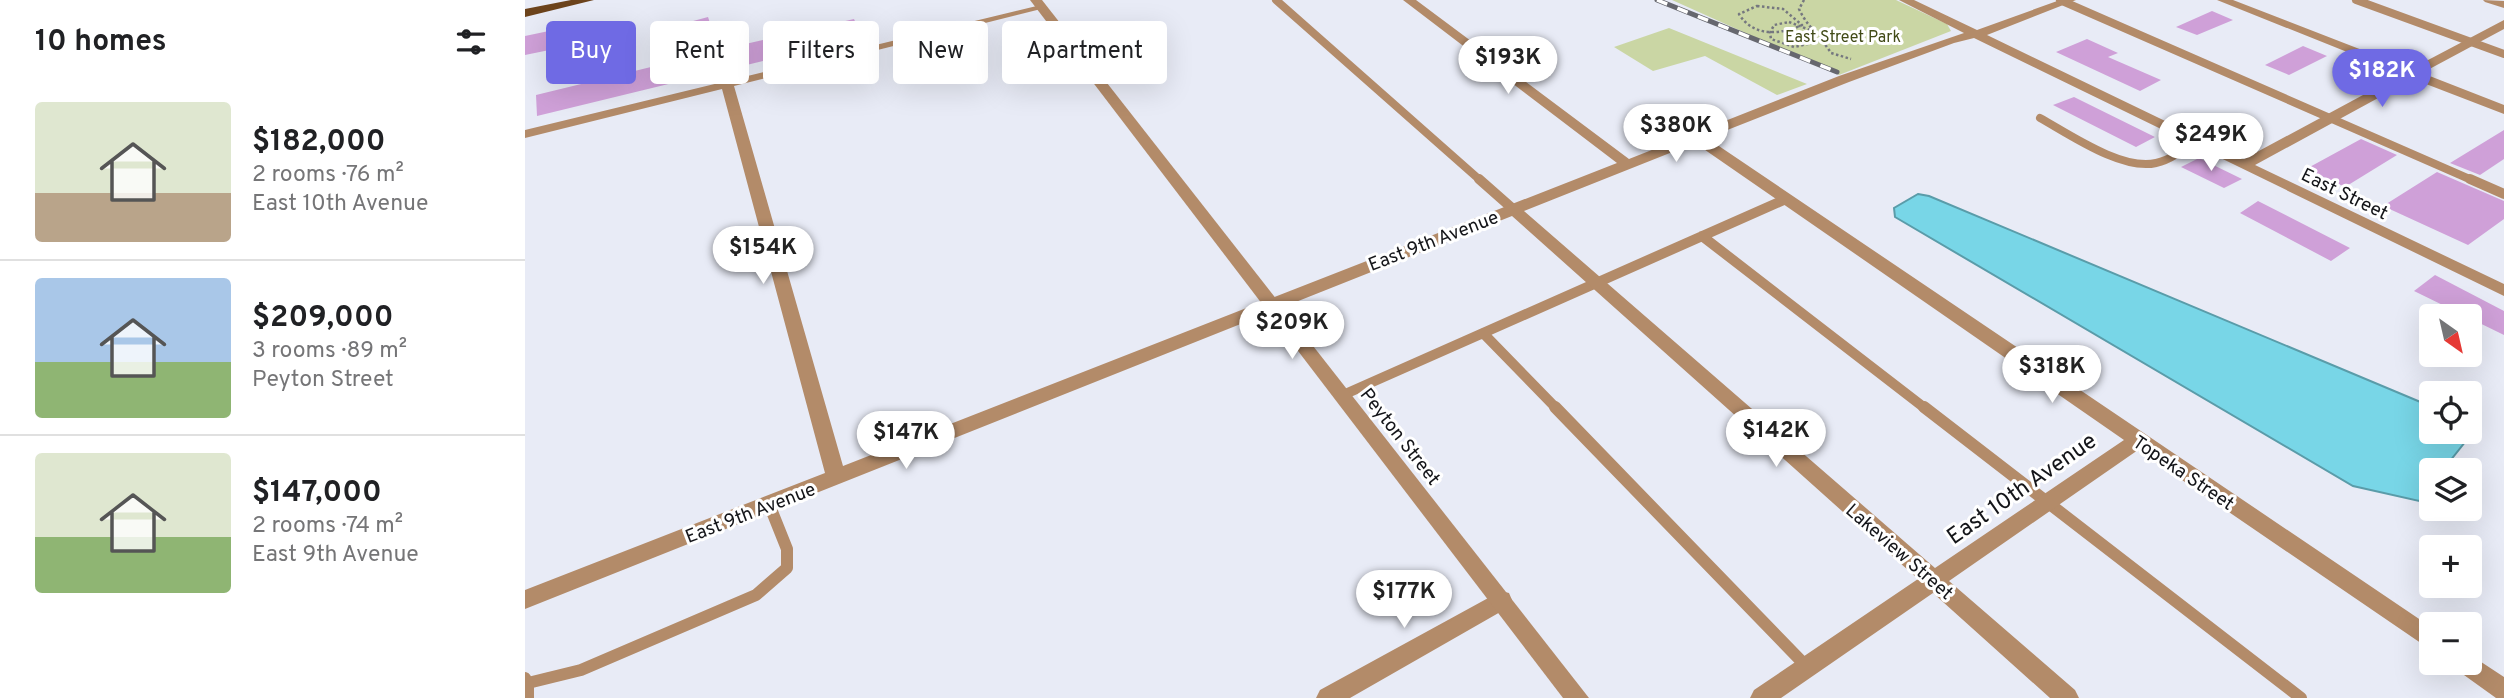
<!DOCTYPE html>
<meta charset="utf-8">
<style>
body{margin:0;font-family:Overpass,sans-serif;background:#f6f6f6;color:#202124;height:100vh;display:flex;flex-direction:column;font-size:26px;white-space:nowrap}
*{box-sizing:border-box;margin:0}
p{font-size:23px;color:#757577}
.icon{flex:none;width:38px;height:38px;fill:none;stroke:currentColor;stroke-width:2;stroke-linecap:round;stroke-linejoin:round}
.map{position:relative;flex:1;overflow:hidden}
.drawer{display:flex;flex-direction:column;background:#fff;width:525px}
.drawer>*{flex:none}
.top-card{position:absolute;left:21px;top:21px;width:665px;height:63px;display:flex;gap:14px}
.needle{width:46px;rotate:146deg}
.buttons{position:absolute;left:1894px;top:304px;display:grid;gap:14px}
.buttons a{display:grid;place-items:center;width:63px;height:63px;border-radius:7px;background:#fff;box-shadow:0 7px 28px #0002;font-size:35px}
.price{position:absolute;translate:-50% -60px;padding:0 16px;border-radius:24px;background:#fff;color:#222;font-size:23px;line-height:46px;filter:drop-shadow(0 2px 4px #0008)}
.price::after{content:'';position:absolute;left:50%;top:42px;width:21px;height:16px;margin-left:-10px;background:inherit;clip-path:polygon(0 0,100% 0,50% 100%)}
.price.on{background:#6f6ae4;color:#fff}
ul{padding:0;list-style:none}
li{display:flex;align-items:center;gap:21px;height:175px;padding:0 35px}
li+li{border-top:2px solid #e0e0e0}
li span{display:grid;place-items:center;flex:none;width:196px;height:140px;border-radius:7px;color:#555}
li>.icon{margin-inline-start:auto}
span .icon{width:84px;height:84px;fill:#fffc;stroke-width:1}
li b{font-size:30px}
h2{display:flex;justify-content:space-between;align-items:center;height:84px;padding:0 35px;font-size:30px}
.chip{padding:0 24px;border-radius:7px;background:#fff;box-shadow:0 7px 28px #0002;font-size:24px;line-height:63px}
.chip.on{background:#6f6ae4;color:#fff}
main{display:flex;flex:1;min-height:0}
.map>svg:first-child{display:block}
.green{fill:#cad6a4}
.water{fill:#78d6e7;stroke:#5a9ca9;stroke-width:2}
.building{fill:#cfa0d8}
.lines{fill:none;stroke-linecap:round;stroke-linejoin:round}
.path{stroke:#75777f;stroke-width:2.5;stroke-dasharray:2.5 2.5;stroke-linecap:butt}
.service-far2{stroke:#b38b69;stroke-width:8}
.service-far1{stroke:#b38b69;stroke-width:10}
.service{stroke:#b38b69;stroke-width:12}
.minor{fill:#b38b69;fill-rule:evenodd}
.tertiary{fill:#b38b69;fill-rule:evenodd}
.primary{fill:#6c431c;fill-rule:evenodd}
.rail-casing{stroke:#66676e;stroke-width:5}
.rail{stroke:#fff;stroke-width:3.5;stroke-dasharray:11;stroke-linecap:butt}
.labels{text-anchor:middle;stroke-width:6;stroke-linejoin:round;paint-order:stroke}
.far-park-label{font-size:16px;fill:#414a17;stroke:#fff}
.street-label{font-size:19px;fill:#141519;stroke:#fff}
.near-street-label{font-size:23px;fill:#141519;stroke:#fff}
</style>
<main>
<section class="drawer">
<h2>10 homes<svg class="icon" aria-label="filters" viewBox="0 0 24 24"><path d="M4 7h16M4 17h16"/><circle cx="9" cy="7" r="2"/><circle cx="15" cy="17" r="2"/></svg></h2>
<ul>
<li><span style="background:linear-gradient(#dfe7d0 65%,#b9a48a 0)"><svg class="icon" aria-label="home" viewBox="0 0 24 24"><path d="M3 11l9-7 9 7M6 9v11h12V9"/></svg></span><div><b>$182,000</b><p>2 rooms · 76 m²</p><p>East 10th Avenue</p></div></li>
<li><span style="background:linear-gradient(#a9c7e8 60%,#8fb573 0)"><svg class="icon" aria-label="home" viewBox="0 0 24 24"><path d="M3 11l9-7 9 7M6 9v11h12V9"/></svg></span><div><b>$209,000</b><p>3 rooms · 89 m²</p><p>Peyton Street</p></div></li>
<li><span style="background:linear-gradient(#dfe7d0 60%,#8fb573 0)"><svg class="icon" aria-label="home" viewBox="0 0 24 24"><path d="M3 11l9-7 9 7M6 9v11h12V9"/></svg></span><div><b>$147,000</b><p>2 rooms · 74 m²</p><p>East 9th Avenue</p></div></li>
</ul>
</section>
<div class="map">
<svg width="1979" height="698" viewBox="0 0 1979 698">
<rect width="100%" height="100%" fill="#e8ebf6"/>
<path class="green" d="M1147,0H1371L1422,24L1426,31L1314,75Z
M1144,28L1282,84L1252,95L1180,56L1128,71L1089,47Z"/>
<path class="water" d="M1393,194L1404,196L1905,406L1906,432H1936L1940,442L1917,471H1906V485L1894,501L1828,486L1370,217L1369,208Z"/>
<path class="building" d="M1687,11L1708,20L1672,35L1651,27Z
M183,17L194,50L329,19L337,37L12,116L11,95L167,57L157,24Z
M43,27L44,46L0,55V36Z
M1562,39L1593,53L1583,57L1636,80L1615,91L1531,52Z
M1778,46L1802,56L1764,75L1740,65Z
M1549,97L1630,137L1611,147L1528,105Z
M1979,130V159L1955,175L1925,163Z
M1836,139L1872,155L1820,187L1781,169Z
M1674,158L1717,179L1699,188L1656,167Z
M1912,172L1979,201V219L1943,245L1858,206Z
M1733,201L1825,248L1806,261L1715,213Z
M1910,275L1979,311V335L1889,291Z"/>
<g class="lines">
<path class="path" d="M1279,0L1274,9C1281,25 1296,37 1306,53L1326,59
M1232,6L1258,9L1277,25C1255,35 1228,37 1214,14Z
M1264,22L1285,30L1292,42L1269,47L1246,39L1245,33L1249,25Z"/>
<path class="service-far2" d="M751,0L956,181
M1535,0L1949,181
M1831,0L1979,54
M1515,118C1544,134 1597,171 1631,163C1646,160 1658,150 1669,141"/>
<path class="service-far1" d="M954,179L988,209
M1945,179L1979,194
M1177,236L1401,409
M958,333L1032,409
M818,395L1261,199"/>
<path class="service" d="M1030,407L1282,667
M1399,407L1776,698
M0,678L3,683L56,670L231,595L262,568V549L244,504
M3,683V698"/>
<path class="minor" d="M878,0H891L1104,159L1314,76L1439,33L1374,0H1389L1452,30L1535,0H1551L1462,35L1719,159L1877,74L1692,0H1708L1886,69L1979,20V29L1897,73L1979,105V114L1888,79L1730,165L1979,284V296L1449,38L1429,43L1324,82L1182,138L1906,627V650L1613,450L1424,581L1550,690L1554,698H1525L1408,593L1256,698H1225L1229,690L1393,579L987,216L0,609V590L300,473L197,89L0,138V130L520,4V8L209,86L318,466L1092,163ZM1170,143L1599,440L1410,568L999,211Z
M1958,0L1979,1V8L1960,2Z
M976,591L984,593L987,600L984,607L825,698H791L795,690Z
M1944,654L1979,677V698H1971L1932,670L1929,663H1944Z"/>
<path class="tertiary" d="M505,0H517L1064,698H1038Z"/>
<path class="primary" d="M46,0H69L0,17V9Z"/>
<g class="rail-casing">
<path id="rail" d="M1132,0L1312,72"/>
</g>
<use href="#rail" class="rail"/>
</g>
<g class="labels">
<g class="far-park-label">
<text x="1318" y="42">East Street Park</text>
</g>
<g class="street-label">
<text transform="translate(1820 193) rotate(26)" y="7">East Street</text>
<text transform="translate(908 240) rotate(-21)" y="7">East 9th Avenue</text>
<text transform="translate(876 436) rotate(52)" y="7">Peyton Street</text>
<text transform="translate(1659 472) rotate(34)" y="7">Topeka Street</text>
<text transform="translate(225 512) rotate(-21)" y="7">East 9th Avenue</text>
<text transform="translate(1375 551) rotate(41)" y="7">Lakeview Street</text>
</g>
<g class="near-street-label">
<text transform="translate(1496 488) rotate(-35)" y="8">East 10th Avenue</text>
</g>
</g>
</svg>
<div class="buttons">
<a><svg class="needle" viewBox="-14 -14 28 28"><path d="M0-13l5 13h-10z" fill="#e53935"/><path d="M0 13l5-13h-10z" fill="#757577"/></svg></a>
<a><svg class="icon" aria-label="locate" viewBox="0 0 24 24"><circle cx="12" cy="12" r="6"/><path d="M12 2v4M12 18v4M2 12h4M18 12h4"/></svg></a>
<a><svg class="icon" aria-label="layers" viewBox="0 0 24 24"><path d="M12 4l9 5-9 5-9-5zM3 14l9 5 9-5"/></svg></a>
<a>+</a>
<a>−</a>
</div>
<b class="price" style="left:983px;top:96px">$193K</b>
<b class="price on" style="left:1857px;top:109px">$182K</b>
<b class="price" style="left:1151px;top:164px">$380K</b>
<b class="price" style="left:1686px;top:173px">$249K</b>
<b class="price" style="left:238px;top:286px">$154K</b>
<b class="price" style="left:767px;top:361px">$209K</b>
<b class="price" style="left:1527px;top:405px">$318K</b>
<b class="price" style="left:1251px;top:469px">$142K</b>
<b class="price" style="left:381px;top:471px">$147K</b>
<b class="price" style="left:879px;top:630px">$177K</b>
<div class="top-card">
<a class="chip on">Buy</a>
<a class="chip">Rent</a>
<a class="chip">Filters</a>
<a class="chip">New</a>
<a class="chip">Apartment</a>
</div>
</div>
</main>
